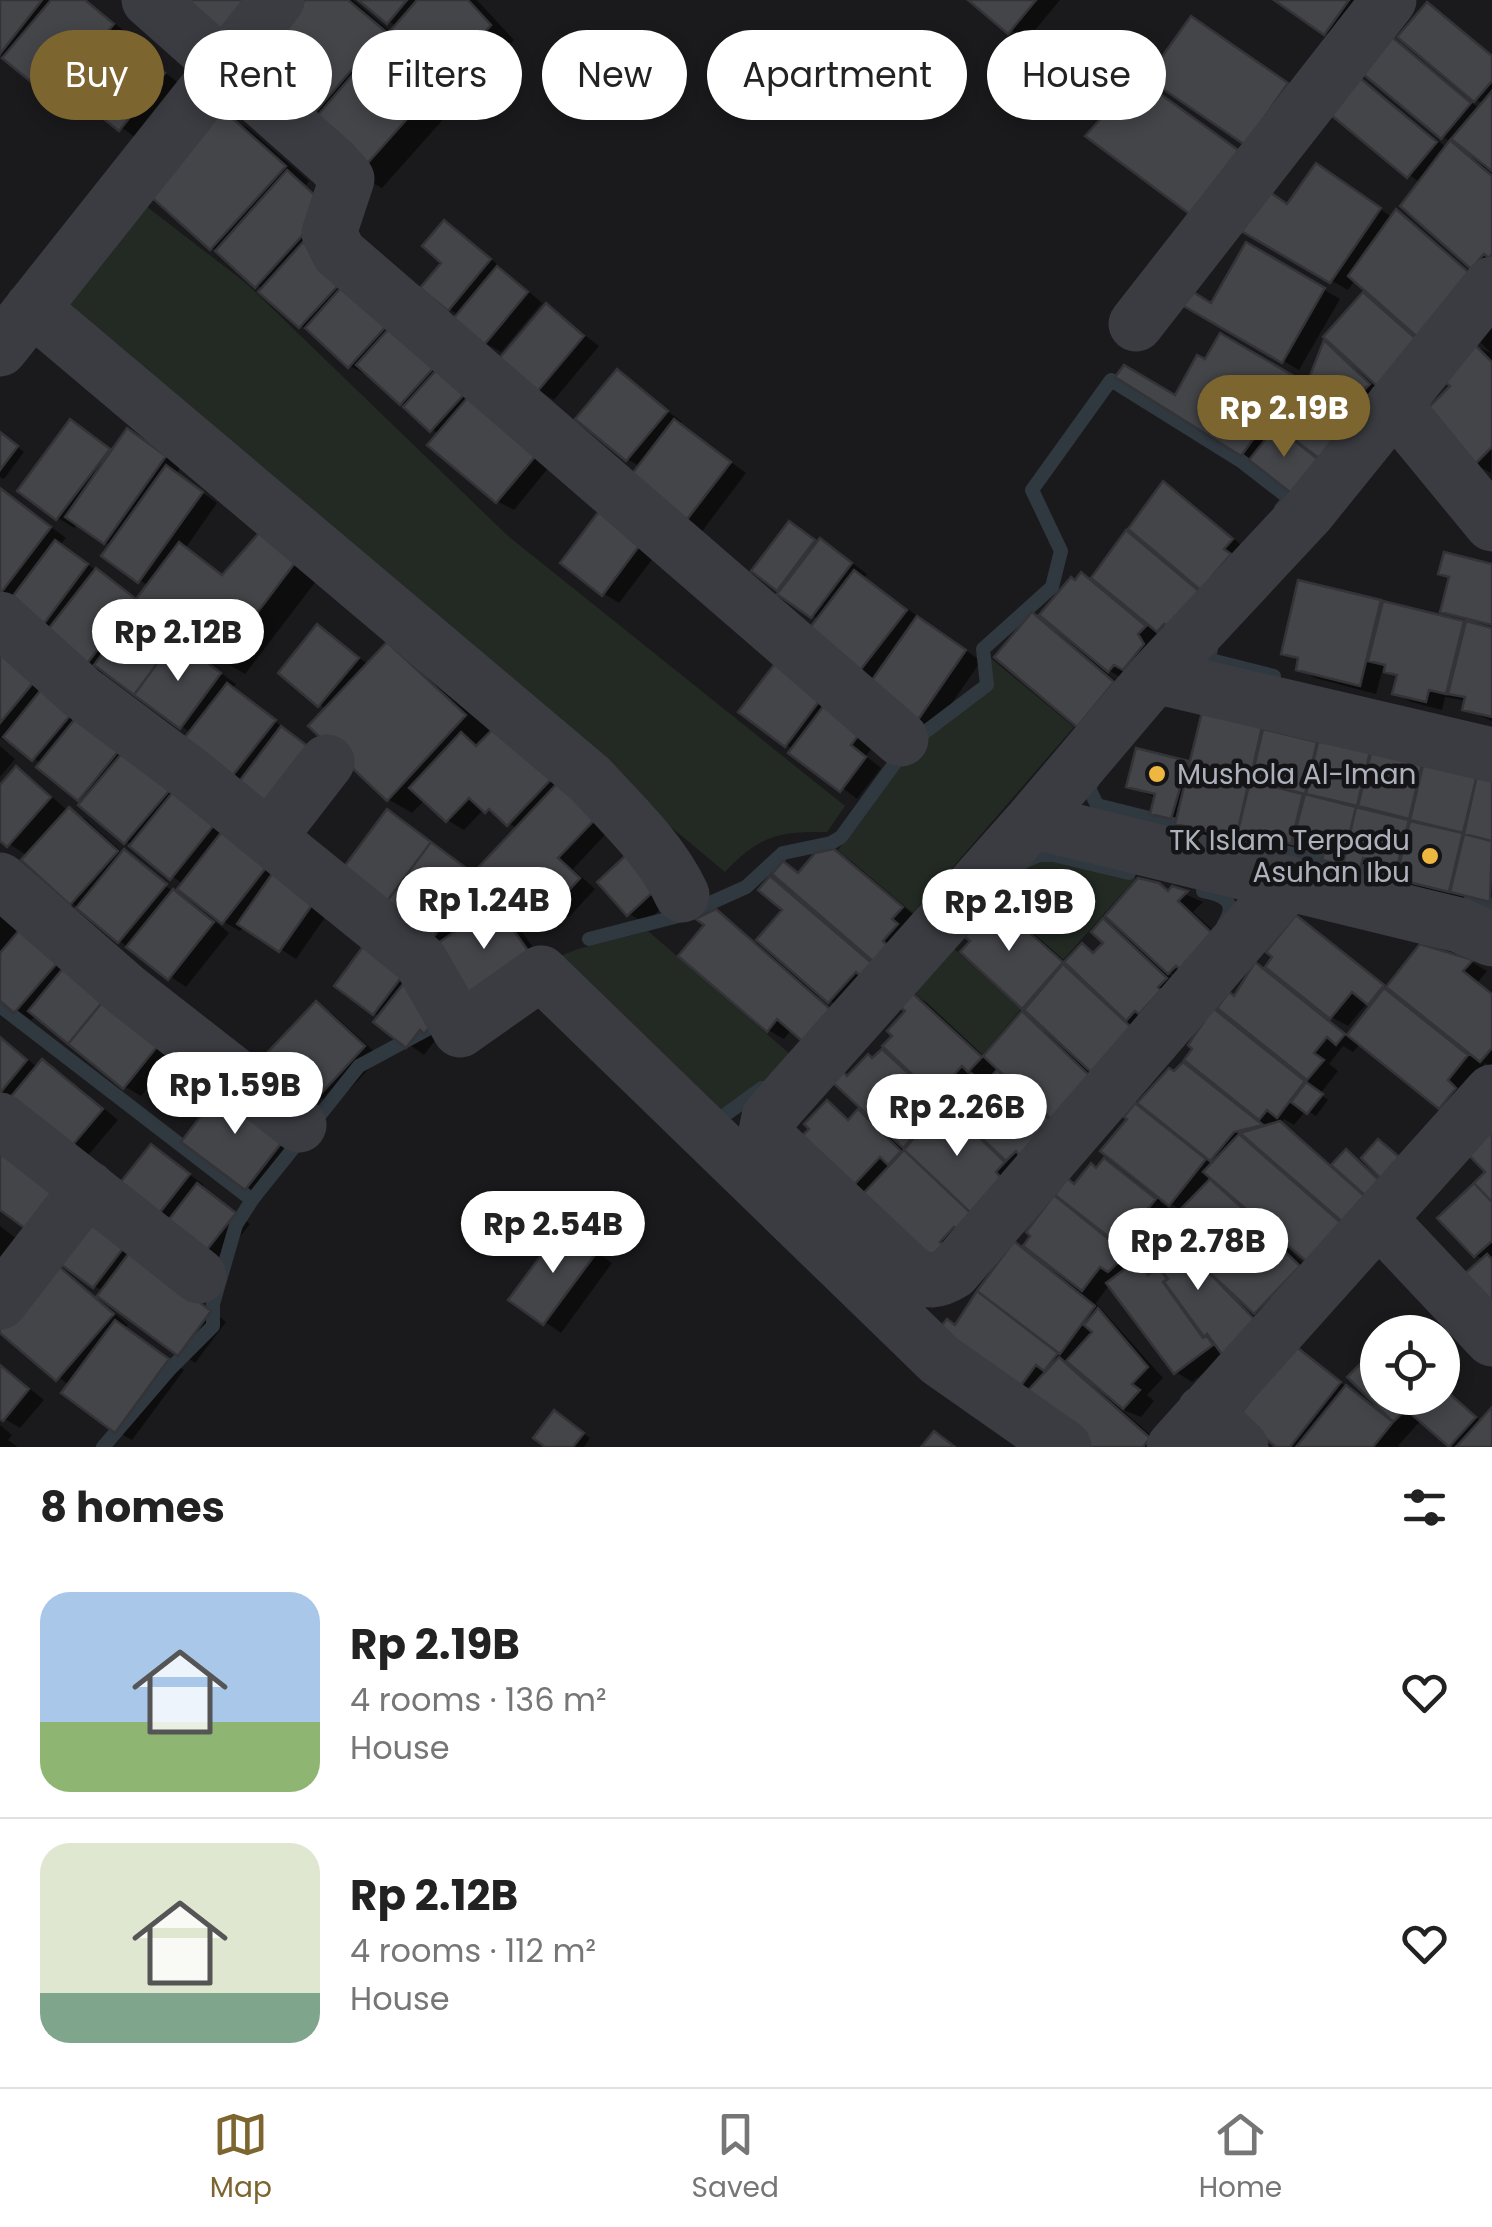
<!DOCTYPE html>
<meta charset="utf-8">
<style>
body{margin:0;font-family:Poppins,sans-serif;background:#f2f2f2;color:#222;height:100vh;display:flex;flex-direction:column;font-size:38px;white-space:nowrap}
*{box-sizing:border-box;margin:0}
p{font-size:32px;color:#767676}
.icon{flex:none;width:55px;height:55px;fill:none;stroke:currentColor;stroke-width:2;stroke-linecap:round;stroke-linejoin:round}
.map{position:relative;height:1447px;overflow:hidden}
.panel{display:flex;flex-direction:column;background:#fff;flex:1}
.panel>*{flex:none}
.banner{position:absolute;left:30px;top:30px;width:1432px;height:90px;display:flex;gap:20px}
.tools{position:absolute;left:1360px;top:1315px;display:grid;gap:20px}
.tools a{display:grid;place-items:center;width:100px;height:100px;border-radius:50%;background:#fff;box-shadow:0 5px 15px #0003;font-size:50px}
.price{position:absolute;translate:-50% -85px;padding:0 22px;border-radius:35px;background:#fff;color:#222;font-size:32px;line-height:65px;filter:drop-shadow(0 2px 5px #0008)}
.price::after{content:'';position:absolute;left:50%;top:60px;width:30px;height:22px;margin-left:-15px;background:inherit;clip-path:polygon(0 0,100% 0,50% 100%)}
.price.current{background:#7d6530;color:#fff}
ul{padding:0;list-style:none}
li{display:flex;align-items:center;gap:30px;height:250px;padding:0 40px}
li+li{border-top:2px solid #e0e0e0}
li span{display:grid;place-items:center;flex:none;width:280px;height:200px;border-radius:30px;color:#555}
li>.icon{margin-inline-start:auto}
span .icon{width:120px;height:120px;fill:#fffc;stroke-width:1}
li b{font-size:42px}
h2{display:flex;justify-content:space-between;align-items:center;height:120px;padding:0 40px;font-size:42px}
.chip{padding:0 35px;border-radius:45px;background:#fff;box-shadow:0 5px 15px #0003;font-size:35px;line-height:90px}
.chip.current{background:#7d6530;color:#fff}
.dock{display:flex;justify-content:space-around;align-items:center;height:140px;border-top:2px solid #e0e0e0;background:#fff;font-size:28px;color:#767676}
.dock a{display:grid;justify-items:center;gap:5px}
.dock .current{color:#7d6530}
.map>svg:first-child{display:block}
.green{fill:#222a23}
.shadow{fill:#0007;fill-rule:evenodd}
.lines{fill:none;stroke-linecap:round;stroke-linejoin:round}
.stream{stroke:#303840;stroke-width:14}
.building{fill:#444549;stroke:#343438;stroke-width:2.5}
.minor{stroke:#3b3c41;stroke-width:55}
.poi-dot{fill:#edb740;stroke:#151517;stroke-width:4}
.labels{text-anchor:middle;stroke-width:9;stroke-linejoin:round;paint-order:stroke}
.poi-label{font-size:28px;fill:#adb1bb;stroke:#151517;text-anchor:start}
</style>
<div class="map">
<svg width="1492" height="1447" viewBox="0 0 1492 1447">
<rect width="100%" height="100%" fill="#1a1a1c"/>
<path class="green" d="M138,200L246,283L508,536L845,806L827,832C777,831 760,836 725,872L50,310Z
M988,656L1074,727L913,913L838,850L911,749L993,686Z
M1044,857L1136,878L1063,960L994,899L1023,866Z
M648,931L791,1055L737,1106L714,1120L547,961L578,949Z
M953,948L1021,1009L982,1055L914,992Z"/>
<path class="shadow" d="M0,0H86L129,35L124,41L180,84L136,138L79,96L70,107L54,97L0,54Z
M308,0H353L392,33L397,27L362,0H477L514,40L382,188L357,174L308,130Z
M972,0H1060L1026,41Z
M1278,0H1372L1342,43Z
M1427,5L1492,55V168L1488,165L1485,169L1492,175V272L1465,262L1420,183L1333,114L1360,81L1377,90L1447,148L1451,142L1443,137L1392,40L1419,55ZM1467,95L1484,104L1480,109L1465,97ZM1461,143L1473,153L1472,156L1458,148Z
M1139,81L1268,171L1217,227Z
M223,114L248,128L309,181L306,185L343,218L558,456L514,510L497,501L439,435L408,406L368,373L366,375L350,366L316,335L301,326L261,292L263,290L212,248Z
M1333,176L1393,218L1397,213L1413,222L1488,287L1373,381L1385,394L1309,500L1251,459L1119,376L1176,398L1206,362L1221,336L1308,388L1325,344L1341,353L1364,295L1382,306L1356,279L1348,290L1240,228L1289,207Z
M445,223L461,233L542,303L501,352L485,343L459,315L449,309Z
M1247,245L1340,299L1299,370L1185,304L1212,306Z
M546,306L599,346L554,400L538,391Z
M1487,327L1492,328L1491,473L1475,464L1454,386L1471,344L1491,353L1476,338Z
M617,372L682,422L680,425L746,473L700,534L641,467L627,459Z
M71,422L114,452L144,441L181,467L176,474L217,503L185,549L225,576L260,536L320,576L245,674L221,660L152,608L145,618L236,684L232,689L337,768L291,829L191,733L105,671L101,676L0,592V489L66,538L60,545L138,600L149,586L139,580L111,546L77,523L74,528L58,518L20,490Z
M0,433L24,452L4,479L0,477Z
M1164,484L1180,493L1247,550L1125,680L1103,667L1102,669L1129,692L1094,734L1032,615L1053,627L1127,533L1147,545Z
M603,510L660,549L619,603L603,593Z
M797,529L818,545L836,551L867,574L864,578L981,661L930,735L867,693L819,620L754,571Z
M1492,567V721L1465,709L1467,701L1445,697L1442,710L1411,702L1395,693L1399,678L1383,668L1376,694L1315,678L1299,669L1300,662L1283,652L1380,603L1461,621L1443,611L1451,579L1441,573Z
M318,627L369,665L412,659L492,733L617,822L573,869L595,889L569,917L552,908L540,921L524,912L518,829L504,820L484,809L464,830L447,820L425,800L412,813L388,799L327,709L320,705Z
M0,652L335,903L296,959L244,926L240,931L213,916L212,919L229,933L186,987L119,941L72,903L28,856L0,838V788L16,770L32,779L68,811L86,819L124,854L141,862L161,878L158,876L155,880L198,906L200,904L184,885L126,841L42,764L10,740L8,743L0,738Z
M783,656L885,730L866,756L881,768L857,799L787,745Z
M1262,725L1279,735L1317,745L1354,753L1355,747L1403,763L1492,782V904L1415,887L1399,877L1400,871L1379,866L1377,877L1341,868L1325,859L1326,855L1270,842L1268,850L1194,832L1161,811L1159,815L1173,823L1152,813L1156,798L1129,786L1137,751L1192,764Z
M0,746L15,759L0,777Z
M404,822L493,888L464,927L495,907L511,916L548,969L430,941Z
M834,851L851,861L917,918L846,1010L820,995L818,997L845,1020L792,1029L784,1039L768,1030L716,913L757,943L786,910L771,879L790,890L784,864L801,874Z
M600,882L682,890L645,923L629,914Z
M1173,889L1203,902L1193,912L1229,945L1185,982L1166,970L1182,988L1090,1069L1105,1087L960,1258L853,1185L827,1103L852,1120L858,1113L876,1123L849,1077L882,1052L899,1062L910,993L926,1002L985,1057L1022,1015L1040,1025L973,940L989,899L1005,908L1067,963L1082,946L1096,954L1106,943L1104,921L1124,933Z
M0,893L179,1049L141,1096L124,1086L37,1015L31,1020L0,998Z
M1297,918L1313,927L1387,989L1421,947L1472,962L1487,971L1478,982L1492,993V1067L1485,1063L1463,1091L1457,1116L1361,1043L1353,1052L1343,1046L1329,1064L1338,1071L1320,1094L1328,1100L1316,1116L1306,1110L1294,1125L1284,1119L1279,1124L1296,1134L1383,1210L1287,1242L1284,1244L1315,1276L1272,1321L1250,1310L1274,1335L1226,1356L1192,1382L1176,1372L1110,1284L1096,1303L1163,1378L1147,1395L1154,1401L1141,1417L1121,1409L1164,1447H1085L955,1326L1015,1244L1024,1249L1034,1236L1030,1232L1068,1182L1076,1186L1105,1161L1128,1174L1130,1172L1104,1151L1150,1090L1175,1074L1186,1062L1214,1011L1235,1023L1236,999L1256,966L1278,978ZM1368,1002L1373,1006L1349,1037L1322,1015L1324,1013L1348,1026ZM1162,1199L1183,1211L1204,1249L1194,1259L1155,1230L1171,1210L1160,1202ZM1121,1248L1136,1253L1144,1267Z
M374,937L437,1038L424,1055L377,1022L381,1017L374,1013Z
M316,1004L332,1013L380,1057L334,1106L318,1096Z
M0,1036L38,1068L43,1062L59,1071L118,1120L78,1167L0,1106Z
M1492,1131V1326L1484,1260L1476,1255Z
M0,1137L226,1322L195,1363L105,1299L102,1302L128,1325L125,1329L184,1370L132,1440L116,1431L70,1386L0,1330L47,1259L64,1268L98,1299L104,1291L94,1286L57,1246L0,1207Z
M184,1142L304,1144L263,1198Z
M151,1147L204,1185L202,1188L250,1224L215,1268L152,1221Z
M0,1226L39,1256L0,1283Z
M563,1229L612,1263L561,1333L512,1299Z
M1295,1348L1391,1421L1394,1417L1378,1398H1442V1363L1460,1380L1448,1392L1482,1422L1492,1410V1447H1453L1421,1420L1398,1446L1400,1447H1280Z
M0,1364L44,1400L20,1428L0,1416Z
M561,1418L590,1438L584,1447H549Z
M0,1425L12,1435L8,1440L18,1447H0Z"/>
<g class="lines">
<path class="stream" d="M1211,650L1203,658L1274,676
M1094,779L1089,788L1097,805L1173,824
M1253,844L1321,861
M1024,862L1039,855H1053L1129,873
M1362,871L1397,880
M1203,891C1224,895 1238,902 1224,924
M1471,899L1492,905
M589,939L686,914L746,887L783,853L831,843L841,837L908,745L987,685L983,649L1052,587L1061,551L1032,490L1111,380L1241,461L1290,499L1281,509
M0,1006L252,1200
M714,1123L762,1088
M103,1447L171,1368L213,1326V1304L236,1225L252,1200L359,1066L435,1025"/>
</g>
<path class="building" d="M0,0H42L0,54Z
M51,0H85L114,24L52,99L2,58Z
M170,0H252L217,41Z
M305,0H348L385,31L305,124L244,71Z
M358,0H407L387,24Z
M417,0H468L491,25L356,176L304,131Z
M968,0H1036L1008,34Z
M1274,0H1349L1324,35Z
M1427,2L1492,56V81L1474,102L1397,37Z
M1191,16L1288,83L1245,145L1147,78Z
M118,35L165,73L119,131L71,93Z
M1392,37L1471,103L1441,139L1362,73Z
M1138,78L1245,155L1191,215L1085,136Z
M1360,78L1437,142L1407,178L1330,114Z
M1492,91V171L1451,139Z
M223,110L286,166L210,250L148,194Z
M1450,140L1492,176V254L1489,258L1484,254L1471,269L1400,206Z
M1316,163L1381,208L1330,283L1236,228L1267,190L1287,204Z
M287,170L328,207L255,288L215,251Z
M1396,209L1473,276L1423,342L1348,276Z
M444,220L491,259L448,311L420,288L441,263L422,246Z
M303,242L344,279L299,328L258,292Z
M1246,242L1325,288L1282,363L1182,305L1190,290L1211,303Z
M497,266L528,292L484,345L453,319Z
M345,283L390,322L348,368L305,328Z
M1363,292L1422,344L1377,386L1323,337Z
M546,303L584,336L536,393L497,361Z
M393,324L437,364L400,405L356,365Z
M1220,333L1297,378L1241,456L1115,377L1124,365L1175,395L1197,355L1205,359Z
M1324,340L1370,384L1363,391L1372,399L1350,423L1306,386Z
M1471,341L1492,362V447L1473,466L1429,407L1450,386L1445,382Z
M439,367L467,391L430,432L403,407Z
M617,369L668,411L626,461L575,419Z
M1305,388L1349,424L1320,459L1276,426Z
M475,389L544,446L496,503L427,445Z
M70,419L110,449L56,520L17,491Z
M674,419L731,462L682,526L625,483Z
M1276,426L1319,460L1291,493L1249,460Z
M127,428L166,456L104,544L65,517Z
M0,432L18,446L0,470Z
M166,465L203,492L138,583L101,556Z
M1163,481L1233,539L1224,549L1231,554L1213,575L1204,593L1128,529Z
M0,488L51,527L0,594Z
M603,506L645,538L602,596L560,563Z
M789,521L815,540L777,591L751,571Z
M1126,530L1205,596L1170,628L1164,624L1157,632L1091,578Z
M259,533L297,560L220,662L136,599L179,542L222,575Z
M820,538L852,563L811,618L777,594Z
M55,540L88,564L40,629L7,604Z
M1444,552L1492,564V625L1440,612L1449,577L1438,574Z
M96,568L136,599L83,669L42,637Z
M854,570L907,610L851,682L799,642Z
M1081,572L1146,626L1138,634L1144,644L1123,670L1114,665L1108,672L1039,615L1071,577L1075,580Z
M1298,580L1381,600L1360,686L1296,670L1298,658L1281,654Z
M1383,601L1464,621L1446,694L1429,690L1426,702L1392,694L1397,675L1384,672L1385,665L1368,661Z
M135,609L175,639L134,695L94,665Z
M1032,612L1114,682L1077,727L994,657Z
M917,616L966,650L913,727L863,693Z
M1466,621L1492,628V717L1462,710L1465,697L1448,694Z
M317,624L359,658L318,707L278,673Z
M175,639L221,673L180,729L134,695Z
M387,642L466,715L387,801L308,726Z
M0,648L42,672L0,723Z
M783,653L829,688L785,747L738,712Z
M48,681L78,706L32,761L3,737Z
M227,683L276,720L230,779L182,741Z
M834,692L871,719L851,745L866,757L840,792L788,753Z
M87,704L129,738L78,801L36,767Z
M1203,708L1263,722L1250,781L1189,765Z
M499,723L555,775L507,826L489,809L485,813L469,798L446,822L409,788L461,732L476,746Z
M281,726L322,757L273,822L232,791Z
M1263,729L1317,742L1305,794L1251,781Z
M133,740L180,778L124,844L78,805Z
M1318,742L1371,748L1357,806L1306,794Z
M1136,748L1188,761L1171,819L1150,814L1155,794L1126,787Z
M1372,749L1422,765L1409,819L1358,806Z
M1423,765L1477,775L1463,833L1410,820Z
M16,766L51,797L7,847L0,841V785Z
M1189,766L1249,781L1236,838L1175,824Z
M565,775L603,811L558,858L580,878L551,910L537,898L523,914L476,870Z
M1477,775L1492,779V841L1464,834Z
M185,777L226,810L170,880L129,846Z
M1250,781L1303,794L1291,844L1254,834L1252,843L1236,839Z
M1305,794L1356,807L1342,865L1322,860L1324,852L1292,844Z
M69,807L118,851L70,905L21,860Z
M1356,807L1409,820L1397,867L1363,858L1360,869L1343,865Z
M387,809L431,842L382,908L338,875Z
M234,816L279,851L222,924L177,889Z
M1410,821L1463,833L1449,892L1396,879Z
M1464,834L1492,841L1490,902L1450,892Z
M431,842L478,877L429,943L382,908Z
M637,845L667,879L627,916L597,882Z
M124,849L167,884L118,943L76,908Z
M834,849L903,907L892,919L898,924L883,941L889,947L875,963L772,874L783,861L798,873L815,853Z
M279,864L321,892L279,952L237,924Z
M770,876L873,964L862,977L856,972L828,1003L756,940L782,910L758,890Z
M1138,878L1159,883L1168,891L1172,886L1188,891L1178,901L1214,935L1180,969L1176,966L1168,974L1105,916Z
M173,889L214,922L168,980L126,947Z
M988,896L1063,962L1022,1009L960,952L970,941L965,937Z
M495,904L534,959L474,1001L435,945Z
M716,909L830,1009L802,1041L777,1019L767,1032L678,956L704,925L696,919Z
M1296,915L1384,985L1368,1005L1352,992L1330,1019L1265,967L1272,957L1266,952Z
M1103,918L1167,978L1158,987L1161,990L1139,1014L1135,1011L1126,1021L1064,962L1082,943L1093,953L1103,943L1091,932Z
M27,921L65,954L14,1013L0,1001V953Z
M373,933L412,963L373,1015L334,986Z
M1420,944L1473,960L1463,971L1492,994V1048L1480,1062L1386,987Z
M69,961L109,994L68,1044L28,1011Z
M1255,962L1345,1034L1336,1045L1327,1037L1314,1053L1324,1060L1307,1080L1217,1008L1229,992L1234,996Z
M1063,964L1132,1028L1093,1074L1024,1010Z
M411,974L443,1011L424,1034L420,1030L406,1048L373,1022Z
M1384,988L1468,1055L1448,1080L1456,1088L1439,1109L1347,1035Z
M909,990L982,1057L968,1072L962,1066L935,1096L882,1046L892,1036L887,1031L905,1011L896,1004Z
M109,994L164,1038L123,1089L68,1044Z
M316,1001L365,1046L317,1098L267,1053Z
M1213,1008L1305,1081L1277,1118L1267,1110L1259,1120L1184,1060L1192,1049L1188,1045Z
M1022,1011L1090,1076L1053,1121L983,1056Z
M0,1037L27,1060L0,1093Z
M882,1049L935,1098L925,1109L932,1115L903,1148L830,1080L840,1069L847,1076L868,1054L872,1058Z
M42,1059L103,1109L60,1160L0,1110Z
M1183,1062L1263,1125L1234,1132L1210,1161L1137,1103L1169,1068L1174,1071Z
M997,1070L1052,1122L1020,1156L1016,1151L1006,1161L943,1102L971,1073L984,1084Z
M1306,1082L1323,1094L1307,1114L1291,1102Z
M225,1084L289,1133L245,1190L181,1142Z
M827,1100L848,1120L858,1109L901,1151L888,1165L880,1157L852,1187L800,1138L809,1129L804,1124Z
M943,1103L1005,1162L996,1172L1002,1179L973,1215L904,1150Z
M1135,1103L1206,1159L1169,1206L1100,1151L1127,1119L1124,1117Z
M1280,1121L1369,1200L1347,1226L1240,1133Z
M1492,1129V1202L1474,1183L1485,1172L1465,1151Z
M1239,1134L1347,1228L1313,1267L1203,1172Z
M0,1135L72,1188L37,1237L0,1210Z
M1378,1139L1405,1162L1386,1184L1361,1158Z
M151,1144L190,1174L151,1224L112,1193Z
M1346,1149L1381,1182L1368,1198L1331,1165Z
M904,1150L973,1215L959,1231L954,1227L940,1242L945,1247L931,1263L860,1197Z
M1104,1158L1156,1199L1119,1245L1055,1195L1067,1178L1074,1184L1091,1163L1096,1168Z
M1210,1179L1270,1233L1268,1235L1300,1266L1254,1314L1193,1257L1200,1249L1170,1220Z
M197,1183L236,1213L198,1261L160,1231Z
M1474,1183L1492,1202V1241L1474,1257L1437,1218Z
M1054,1195L1127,1254L1108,1272L1100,1267L1082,1291L1023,1246L1030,1236L1026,1232Z
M88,1201L134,1234L93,1288L48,1255Z
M563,1226L597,1252L543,1325L508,1300Z
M1155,1226L1212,1276L1260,1325L1227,1361L1207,1334L1204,1337L1164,1282L1168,1279L1158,1266L1149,1274L1132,1252Z
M141,1237L170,1280L211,1311L178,1356L97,1296Z
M1014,1241L1095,1306L1060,1354L977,1291Z
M1487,1254L1492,1259V1330L1452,1285Z
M47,1256L114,1314L56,1381L0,1333V1310Z
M1137,1260L1148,1275L1159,1268L1167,1279L1163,1282L1203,1338L1207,1336L1213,1345L1174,1374L1106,1283Z
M977,1291L1058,1353L1044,1371L1036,1365L1014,1395L935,1334L947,1319L955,1325Z
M1098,1308L1148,1367L1132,1384L1140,1390L1123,1409L1066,1361L1092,1332L1084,1325Z
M115,1320L169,1359L115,1433L61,1393Z
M1294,1345L1341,1382L1290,1447H1276L1238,1417Z
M1378,1346V1398H1418L1393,1422L1347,1377Z
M1059,1357L1150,1438L1143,1447H1081L1018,1401Z
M0,1365L29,1389L3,1421L0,1419Z
M1346,1385L1393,1422L1373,1447H1296Z
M1442,1387L1476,1417L1449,1447L1410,1413L1425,1398H1442Z
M1492,1407V1447H1456Z
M554,1410L584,1433L573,1447H545L533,1438Z
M934,1431L955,1447H921Z"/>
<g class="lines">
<path class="minor" d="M149,0L333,163L347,179L329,233L339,253L901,739
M32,308L590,779C622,814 662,851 682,895
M1136,324L1389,0
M0,349L277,0
M1394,405L1492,524
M0,619L81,692L189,773L420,960L460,1030L541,973L940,1360L1064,1447
M1155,676L1492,755
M1032,821L1459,925L1492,939
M269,837L327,762
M0,880L127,991L299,1125
M1288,883L953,1272C937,1282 928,1283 911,1273L776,1146L766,1132L769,1117L782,1102L1032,821L1155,676L1308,512L1492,284
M0,1120L199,1276
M1380,1220L1492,1339
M0,1302L88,1188
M1204,1412L1241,1447
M1174,1447L1492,1092"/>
</g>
<g class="poi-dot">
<circle cx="1157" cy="774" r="10"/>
<circle cx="1430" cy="856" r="10"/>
</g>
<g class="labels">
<g class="poi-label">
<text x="1177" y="784">Mushola Al-Iman</text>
<text x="1410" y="850" text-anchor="end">TK Islam Terpadu<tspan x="1410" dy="32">Asuhan Ibu</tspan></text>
</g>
</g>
</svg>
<div class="tools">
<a><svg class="icon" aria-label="locate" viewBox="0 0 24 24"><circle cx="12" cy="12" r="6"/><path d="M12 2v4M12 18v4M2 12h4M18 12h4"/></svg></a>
</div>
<b class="price current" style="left:1284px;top:460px">Rp 2.19B</b>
<b class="price" style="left:178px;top:684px">Rp 2.12B</b>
<b class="price" style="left:484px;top:952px">Rp 1.24B</b>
<b class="price" style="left:1009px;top:954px">Rp 2.19B</b>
<b class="price" style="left:235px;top:1137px">Rp 1.59B</b>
<b class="price" style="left:957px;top:1159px">Rp 2.26B</b>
<b class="price" style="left:553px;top:1276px">Rp 2.54B</b>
<b class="price" style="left:1198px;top:1293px">Rp 2.78B</b>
<div class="banner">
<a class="chip current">Buy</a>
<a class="chip">Rent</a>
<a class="chip">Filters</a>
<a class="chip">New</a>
<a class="chip">Apartment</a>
<a class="chip">House</a>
</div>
</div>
<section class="panel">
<h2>8 homes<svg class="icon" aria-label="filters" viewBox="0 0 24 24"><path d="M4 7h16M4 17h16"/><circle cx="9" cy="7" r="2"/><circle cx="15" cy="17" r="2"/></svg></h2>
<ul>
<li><span style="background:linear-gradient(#a9c7e8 65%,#8fb573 0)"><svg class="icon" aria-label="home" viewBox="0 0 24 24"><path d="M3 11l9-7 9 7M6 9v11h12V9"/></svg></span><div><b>Rp 2.19B</b><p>4 rooms · 136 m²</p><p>House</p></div><svg class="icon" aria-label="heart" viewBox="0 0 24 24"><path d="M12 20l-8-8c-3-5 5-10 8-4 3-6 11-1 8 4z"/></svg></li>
<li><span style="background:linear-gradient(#dfe7d0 75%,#7fa58c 0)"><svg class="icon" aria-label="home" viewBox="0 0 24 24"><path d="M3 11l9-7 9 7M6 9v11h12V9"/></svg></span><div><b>Rp 2.12B</b><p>4 rooms · 112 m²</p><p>House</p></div><svg class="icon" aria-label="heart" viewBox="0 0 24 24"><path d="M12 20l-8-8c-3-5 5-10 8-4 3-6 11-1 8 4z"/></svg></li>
</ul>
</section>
<nav class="dock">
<a class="current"><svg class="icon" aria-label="map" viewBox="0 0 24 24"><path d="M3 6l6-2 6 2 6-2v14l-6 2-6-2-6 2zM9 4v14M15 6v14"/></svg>Map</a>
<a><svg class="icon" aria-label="saved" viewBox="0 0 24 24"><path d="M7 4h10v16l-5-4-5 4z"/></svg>Saved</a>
<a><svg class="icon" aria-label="home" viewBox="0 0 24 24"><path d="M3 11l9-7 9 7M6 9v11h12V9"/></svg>Home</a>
</nav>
